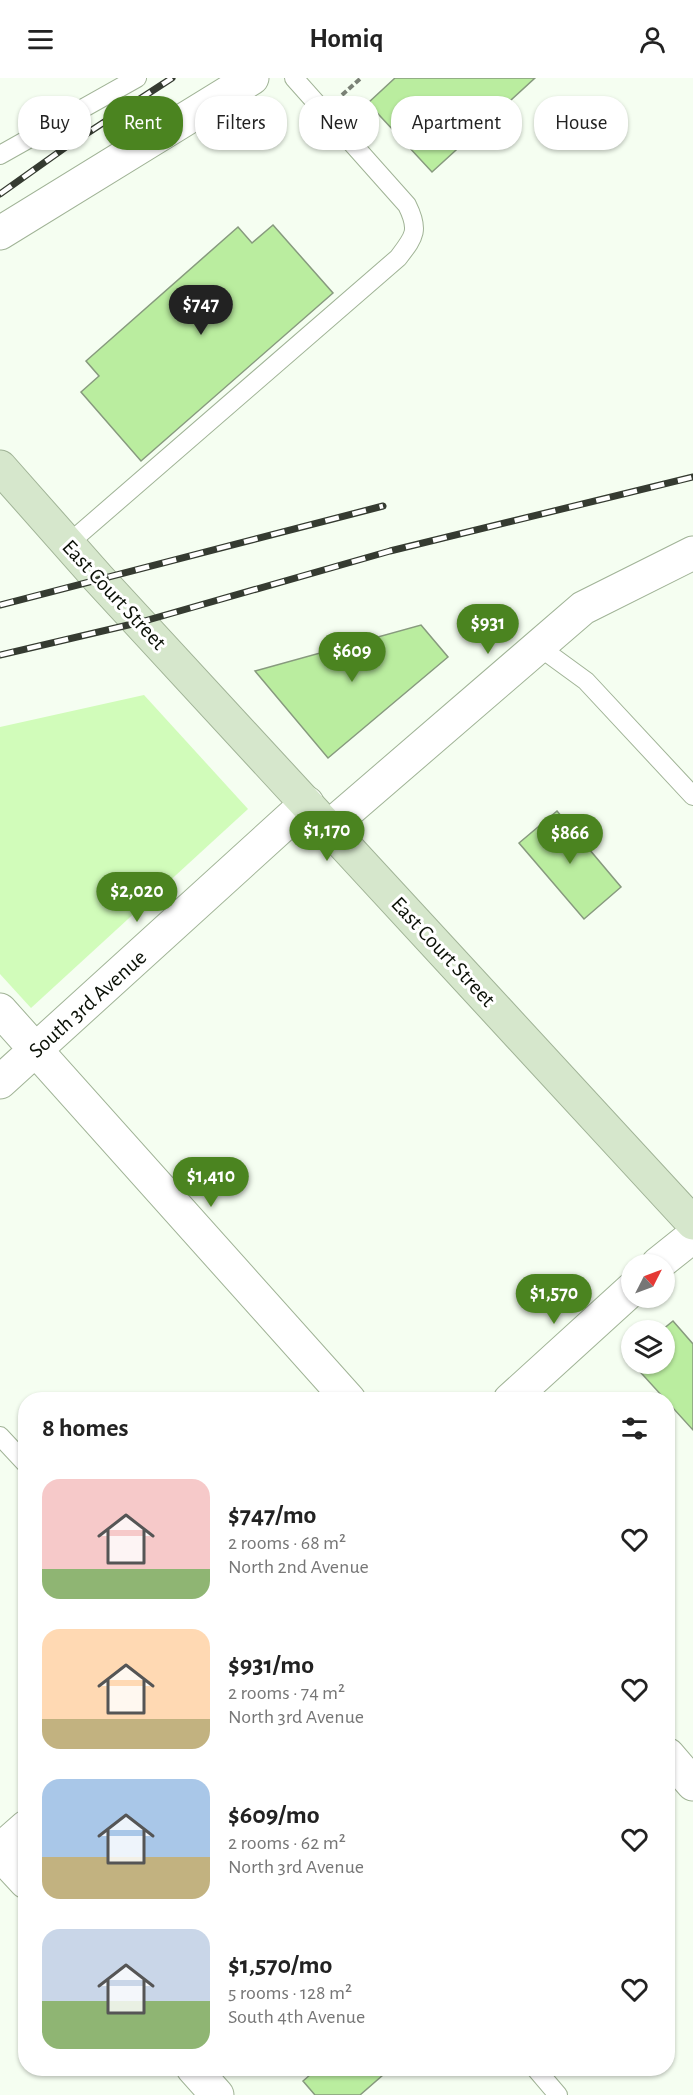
<!DOCTYPE html>
<meta charset="utf-8">
<style>
body{margin:0;font-family:"Alegreya Sans",sans-serif;background:#f2f2f2;color:#222;height:100vh;display:flex;flex-direction:column;font-size:22px;white-space:nowrap}
*{box-sizing:border-box;margin:0}
p{font-size:20px;color:#767676}
.icon{flex:none;width:33px;height:33px;fill:none;stroke:currentColor;stroke-width:2;stroke-linecap:round;stroke-linejoin:round}
.map{position:relative;flex:1;overflow:hidden}
.sheet{position:absolute;left:18px;top:1314px;width:657px;height:684px;display:flex;flex-direction:column;background:#fff;border-radius:24px;box-shadow:0 2px 4px #0004}
.sheet>*{flex:none}
.banner{position:absolute;left:18px;top:18px;width:657px;height:54px;display:flex;gap:12px}
.needle{width:39px;rotate:48deg}
.tools{position:absolute;left:621px;top:1176px;display:grid;gap:12px}
.tools a{display:grid;place-items:center;width:54px;height:54px;border-radius:50%;background:#fff;box-shadow:0 2px 4px #0004;font-size:30px}
.price{position:absolute;translate:-50% -51px;padding:0 14px;border-radius:21px;background:#4b8420;color:#fff;font-size:20px;line-height:39px;filter:drop-shadow(0 2px 3px #0008)}
.price::after{content:'';position:absolute;left:50%;top:36px;width:18px;height:14px;margin-left:-9px;background:inherit;clip-path:polygon(0 0,100% 0,50% 100%)}
.price.on{background:#222;color:#fff}
ul{padding:0;list-style:none}
li{display:flex;align-items:center;gap:18px;height:150px;padding:0 24px}
li span{display:grid;place-items:center;flex:none;width:168px;height:120px;border-radius:18px;color:#555}
li>.icon{margin-inline-start:auto}
span .icon{width:72px;height:72px;fill:#fffc;stroke-width:1}
li b{font-size:26px}
h2{display:flex;justify-content:space-between;align-items:center;height:72px;padding:0 24px;font-size:26px}
.chip{padding:0 21px;border-radius:24px;background:#fff;box-shadow:0 2px 4px #0004;font-size:21px;line-height:54px}
.chip.on{background:#4b8420;color:#fff}
header{display:flex;justify-content:space-between;align-items:center;height:78px;padding:0 24px;background:#fff;font-size:27px;font-weight:700}
.map>svg:first-child{display:block}
.green{fill:#d1fcba}
.building{fill:#baed9f;stroke:#879a7e;stroke-width:1.5}
.lines{fill:none;stroke-linecap:round;stroke-linejoin:round}
.lane-casing{stroke:#a0b396;stroke-width:20}
.street-casing{stroke:#a0b396;stroke-width:35}
.secondary-casing{stroke:#a0b396;stroke-width:35}
.path{stroke:#7a8176;stroke-width:4;stroke-dasharray:6 3;stroke-linecap:butt}
.lane{stroke:#fff;stroke-width:18}
.street{stroke:#fff;stroke-width:33}
.secondary{stroke:#d6e7cc;stroke-width:33}
.rail-casing{stroke:#353b31;stroke-width:7}
.rail{stroke:#fff;stroke-width:4.5;stroke-dasharray:14;stroke-linecap:butt}
.labels{text-anchor:middle;stroke-width:6;stroke-linejoin:round;paint-order:stroke}
.street-label{font-size:22px;fill:#0a1006;stroke:#fff}
</style>
<header><svg class="icon" aria-label="menu" viewBox="0 0 24 24"><path d="M4 6h16M4 12h16M4 18h16"/></svg>Homiq<svg class="icon" aria-label="person" viewBox="0 0 24 24"><circle cx="12" cy="8" r="4"/><path d="M4 21q1-7 8-7t8 7"/></svg></header>
<div class="map">
<svg width="693" height="2017" viewBox="0 0 693 2017">
<rect width="100%" height="100%" fill="#f5fef1"/>
<path class="green" d="M144,617L248,731L31,930L0,896V649Z"/>
<path class="building" d="M395,0H535L432,94L368,25Z
M273,147L333,215L141,383L81,314L99,298L86,283L238,149L252,165Z
M421,547L448,579L328,680L255,593Z
M557,733L621,809L584,841L519,765Z
M673,1243L693,1266V1352L633,1286H664V1252H662Z
M318,1990H391L360,2017H315L303,2003Z"/>
<g class="lines">
<g class="lane-casing">
<path id="lane" d="M0,77L137,0
M68,466L398,180C414,159 420,153 407,127L294,0
M538,568L586,603L693,718
M0,1358L26,1386
M535,1990L558,2017"/>
</g>
<g class="street-casing">
<path id="street" d="M0,155L252,0
M329,749L583,530L693,475
M0,932L349,1322
M0,1004L307,725
M658,1186L693,1158
M510,1322L632,1211
M668,1677L693,1706
M0,1772L26,1749
M0,1776L26,1804
M193,1990L217,2017"/>
</g>
<g class="secondary-casing">
<path id="secondary" d="M0,389L99,501L693,1145"/>
</g>
<path class="path" d="M342,17L361,0"/>
<use href="#lane" class="lane"/>
<use href="#street" class="street"/>
<use href="#secondary" class="secondary"/>
<g class="rail-casing">
<path id="rail" d="M0,116L66,69L172,0
M0,527L383,428
M0,577L141,544L390,473L693,399"/>
</g>
<use href="#rail" class="rail"/>
</g>
<g class="labels">
<g class="street-label">
<text transform="translate(115 516) rotate(47)" y="8">East Court Street</text>
<text transform="translate(444 873) rotate(47)" y="8">East Court Street</text>
<text transform="translate(87 925) rotate(-42)" y="8">South 3rd Avenue</text>
</g>
</g>
</svg>
<div class="tools">
<a><svg class="needle" viewBox="-14 -14 28 28"><path d="M0-13l5 13h-10z" fill="#e53935"/><path d="M0 13l5-13h-10z" fill="#767676"/></svg></a>
<a><svg class="icon" aria-label="layers" viewBox="0 0 24 24"><path d="M12 4l9 5-9 5-9-5zM3 14l9 5 9-5"/></svg></a>
</div>
<b class="price on" style="left:201px;top:258px">$747</b>
<b class="price" style="left:488px;top:577px">$931</b>
<b class="price" style="left:352px;top:605px">$609</b>
<b class="price" style="left:327px;top:784px">$1,170</b>
<b class="price" style="left:570px;top:787px">$866</b>
<b class="price" style="left:137px;top:845px">$2,020</b>
<b class="price" style="left:211px;top:1130px">$1,410</b>
<b class="price" style="left:554px;top:1247px">$1,570</b>
<div class="banner">
<a class="chip">Buy</a>
<a class="chip on">Rent</a>
<a class="chip">Filters</a>
<a class="chip">New</a>
<a class="chip">Apartment</a>
<a class="chip">House</a>
</div>
<section class="sheet">
<h2>8 homes<svg class="icon" aria-label="filters" viewBox="0 0 24 24"><path d="M4 7h16M4 17h16"/><circle cx="9" cy="7" r="2"/><circle cx="15" cy="17" r="2"/></svg></h2>
<ul>
<li><span style="background:linear-gradient(#f6c9c9 75%,#8fb573 0)"><svg class="icon" aria-label="home" viewBox="0 0 24 24"><path d="M3 11l9-7 9 7M6 9v11h12V9"/></svg></span><div><b>$747/mo</b><p>2 rooms · 68 m²</p><p>North 2nd Avenue</p></div><svg class="icon" aria-label="heart" viewBox="0 0 24 24"><path d="M12 20l-8-8c-3-5 5-10 8-4 3-6 11-1 8 4z"/></svg></li>
<li><span style="background:linear-gradient(#ffd9b3 75%,#c2b280 0)"><svg class="icon" aria-label="home" viewBox="0 0 24 24"><path d="M3 11l9-7 9 7M6 9v11h12V9"/></svg></span><div><b>$931/mo</b><p>2 rooms · 74 m²</p><p>North 3rd Avenue</p></div><svg class="icon" aria-label="heart" viewBox="0 0 24 24"><path d="M12 20l-8-8c-3-5 5-10 8-4 3-6 11-1 8 4z"/></svg></li>
<li><span style="background:linear-gradient(#a9c7e8 65%,#c2b280 0)"><svg class="icon" aria-label="home" viewBox="0 0 24 24"><path d="M3 11l9-7 9 7M6 9v11h12V9"/></svg></span><div><b>$609/mo</b><p>2 rooms · 62 m²</p><p>North 3rd Avenue</p></div><svg class="icon" aria-label="heart" viewBox="0 0 24 24"><path d="M12 20l-8-8c-3-5 5-10 8-4 3-6 11-1 8 4z"/></svg></li>
<li><span style="background:linear-gradient(#c9d6e8 60%,#8fb573 0)"><svg class="icon" aria-label="home" viewBox="0 0 24 24"><path d="M3 11l9-7 9 7M6 9v11h12V9"/></svg></span><div><b>$1,570/mo</b><p>5 rooms · 128 m²</p><p>South 4th Avenue</p></div><svg class="icon" aria-label="heart" viewBox="0 0 24 24"><path d="M12 20l-8-8c-3-5 5-10 8-4 3-6 11-1 8 4z"/></svg></li>
</ul>
</section>
</div>
